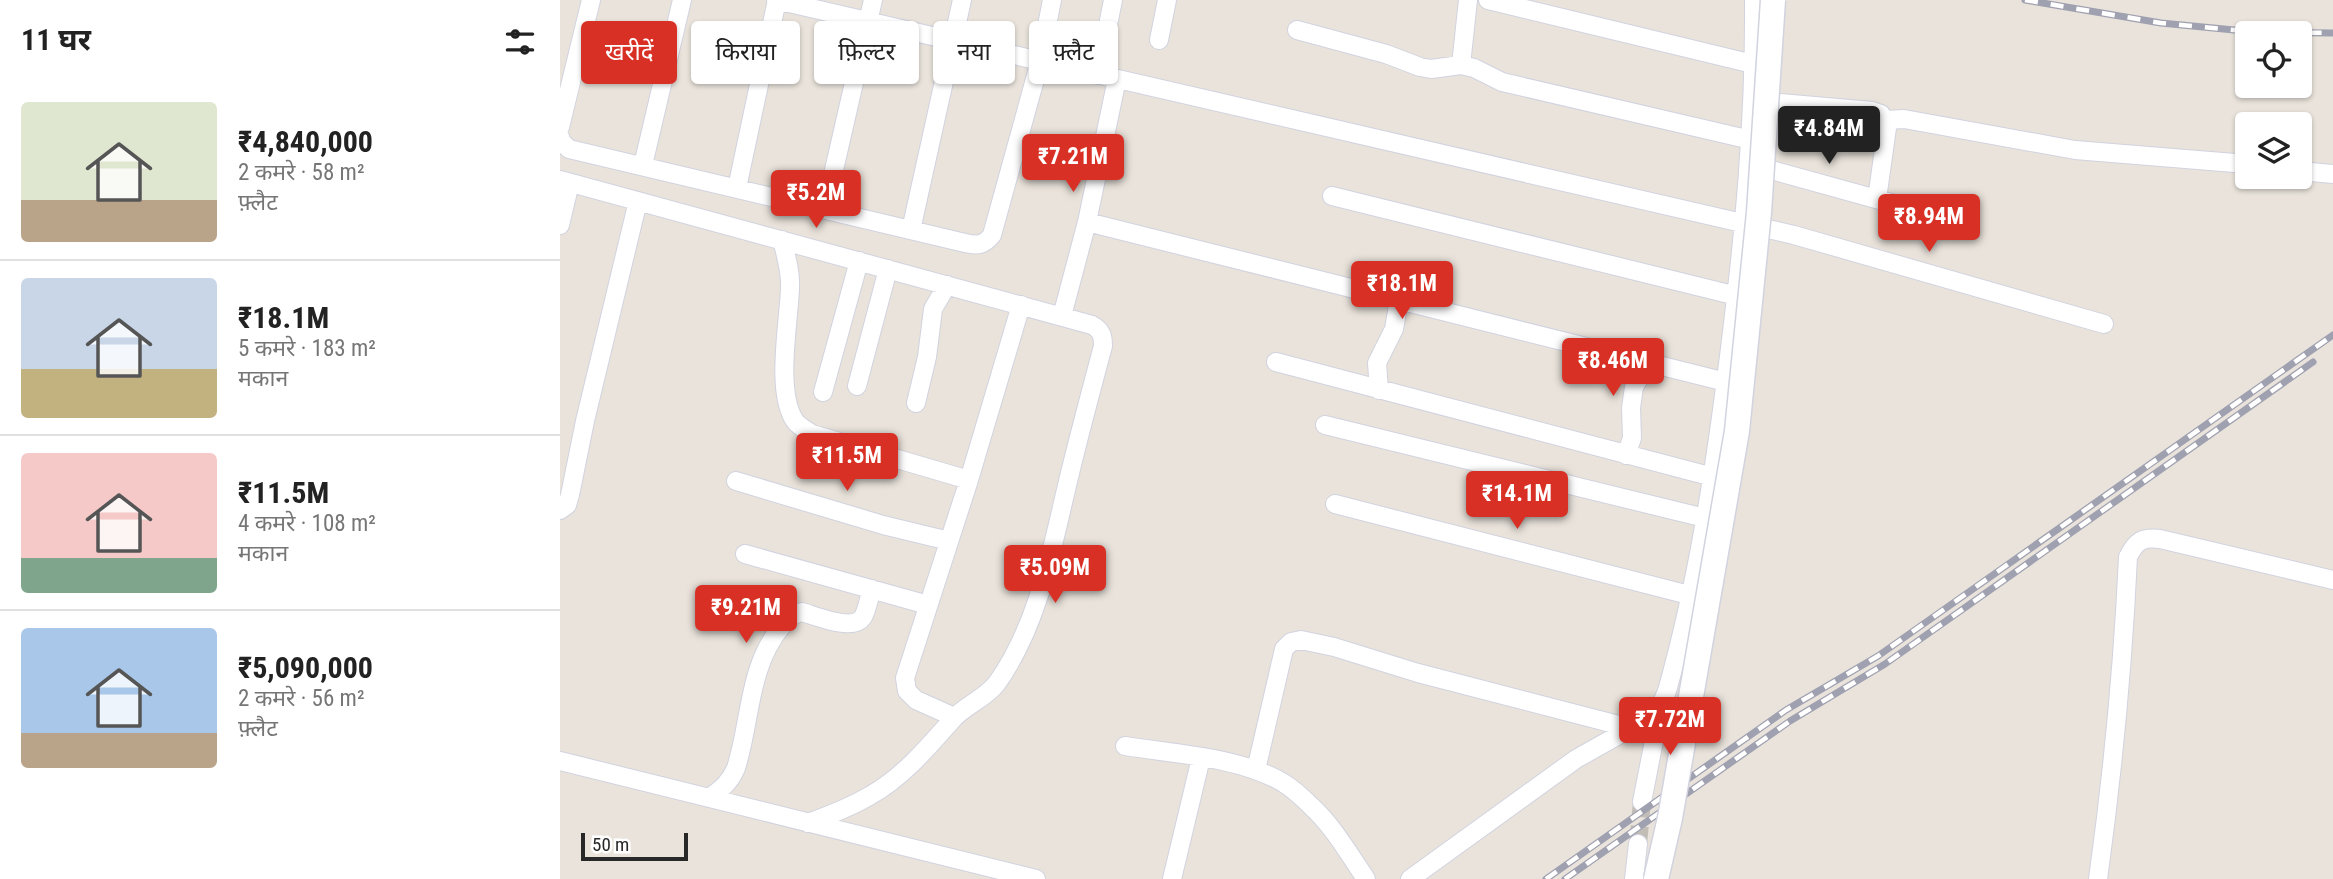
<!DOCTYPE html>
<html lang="hi">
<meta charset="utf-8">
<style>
body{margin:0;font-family:"Roboto Condensed","Noto Sans Devanagari",sans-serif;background:#f6f6f6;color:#222;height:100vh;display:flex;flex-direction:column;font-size:26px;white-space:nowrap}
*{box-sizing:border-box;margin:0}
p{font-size:23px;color:#767676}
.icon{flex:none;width:38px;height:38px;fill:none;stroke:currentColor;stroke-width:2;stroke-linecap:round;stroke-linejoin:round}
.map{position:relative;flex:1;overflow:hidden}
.drawer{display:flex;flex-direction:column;background:#fff;width:560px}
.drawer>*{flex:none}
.top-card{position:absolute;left:21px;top:21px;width:665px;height:63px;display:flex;gap:14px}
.controls{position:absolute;left:1675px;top:21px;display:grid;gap:14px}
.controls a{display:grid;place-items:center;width:77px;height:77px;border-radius:7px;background:#fff;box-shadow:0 2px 5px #0004;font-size:35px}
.scale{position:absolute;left:21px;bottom:18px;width:107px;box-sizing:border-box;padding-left:7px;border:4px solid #282828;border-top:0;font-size:19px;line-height:24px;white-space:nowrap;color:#282828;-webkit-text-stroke:5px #fff;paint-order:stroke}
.price{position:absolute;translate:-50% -60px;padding:0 16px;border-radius:7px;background:#d93025;color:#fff;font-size:23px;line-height:46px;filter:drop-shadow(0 2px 4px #0008)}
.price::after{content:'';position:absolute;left:50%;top:42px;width:21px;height:16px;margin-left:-10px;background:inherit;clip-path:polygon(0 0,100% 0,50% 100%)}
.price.on{background:#222;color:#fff}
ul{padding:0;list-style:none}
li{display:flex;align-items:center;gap:21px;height:175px;padding:0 21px}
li+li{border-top:2px solid #e0e0e0}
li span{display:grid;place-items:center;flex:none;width:196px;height:140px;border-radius:7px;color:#555}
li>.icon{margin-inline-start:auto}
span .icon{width:84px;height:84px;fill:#fffc;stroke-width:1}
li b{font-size:30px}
h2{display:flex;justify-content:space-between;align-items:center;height:84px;padding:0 21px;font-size:30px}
.pill{padding:0 24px;border-radius:7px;background:#fff;box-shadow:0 2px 5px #0004;font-size:24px;line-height:63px}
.pill.on{background:#d93025;color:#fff}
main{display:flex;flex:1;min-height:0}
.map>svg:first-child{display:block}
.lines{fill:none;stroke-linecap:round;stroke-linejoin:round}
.minor-tunnel{stroke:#c2beb7;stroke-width:18;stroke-dasharray:18 9;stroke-linecap:butt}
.minor-casing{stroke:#d1d3df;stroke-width:20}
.minor{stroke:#fff;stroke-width:18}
.rail-casing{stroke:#9fa1b0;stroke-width:7}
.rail{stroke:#fff;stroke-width:4.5;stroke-dasharray:13;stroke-linecap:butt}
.secondary-bridge-casing{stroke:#d1d3df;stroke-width:27;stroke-linecap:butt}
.secondary-bridge{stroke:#fff;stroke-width:24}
</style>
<main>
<section class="drawer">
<h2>11 घर<svg class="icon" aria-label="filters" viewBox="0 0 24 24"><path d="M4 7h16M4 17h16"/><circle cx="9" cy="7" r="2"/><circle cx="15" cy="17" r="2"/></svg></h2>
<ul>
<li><span style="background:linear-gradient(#dfe7d0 70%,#b9a48a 0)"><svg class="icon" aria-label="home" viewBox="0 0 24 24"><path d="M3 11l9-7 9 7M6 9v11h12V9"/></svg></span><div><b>₹4,840,000</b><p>2 कमरे · 58 m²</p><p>फ़्लैट</p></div></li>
<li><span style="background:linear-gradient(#c9d6e8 65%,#c2b280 0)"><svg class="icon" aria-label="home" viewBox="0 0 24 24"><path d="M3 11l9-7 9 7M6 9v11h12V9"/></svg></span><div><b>₹18.1M</b><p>5 कमरे · 183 m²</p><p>मकान</p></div></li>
<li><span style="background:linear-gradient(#f6c9c9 75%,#7fa58c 0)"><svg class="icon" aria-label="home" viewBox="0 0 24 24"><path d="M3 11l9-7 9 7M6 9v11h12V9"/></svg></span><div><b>₹11.5M</b><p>4 कमरे · 108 m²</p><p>मकान</p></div></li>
<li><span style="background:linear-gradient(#a9c7e8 75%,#b9a48a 0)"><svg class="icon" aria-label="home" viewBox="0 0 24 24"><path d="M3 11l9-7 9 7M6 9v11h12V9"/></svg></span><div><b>₹5,090,000</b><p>2 कमरे · 56 m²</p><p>फ़्लैट</p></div></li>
</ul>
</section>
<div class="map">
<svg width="1773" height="879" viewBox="0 0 1773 879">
<rect width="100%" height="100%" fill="#e9e3db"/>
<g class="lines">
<path class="minor-tunnel" d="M1078,844L1082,802"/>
<g class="minor-casing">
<path id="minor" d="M216,0L1234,235L1544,324
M928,0L1193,64
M737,30L826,54L860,67L871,69L901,65L914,68L942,82L1191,140
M599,40L607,0
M901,65L908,0
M538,75L553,0
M1196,101L1312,111L1321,114L1327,128L1317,199
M1325,120L1344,119L1515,150L1687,164
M0,127L31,0
M0,137L1,141L9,149L405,243C418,246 424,245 432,235L480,61L492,0
M83,165L122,0
M1193,165L1338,205
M1740,171L1773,174
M0,180L532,325C541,330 543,335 543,346C532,387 521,428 511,469C493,541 481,621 437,683C425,699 405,705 392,720C368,747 343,777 311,795C291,807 270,815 248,823
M177,188L217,0
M772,196L1177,296
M265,209L313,0
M527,222L1166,382
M0,225L10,183
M351,230L402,0
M222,240C226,256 231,272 230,288C229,322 215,392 235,421C239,427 247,430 252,434L409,480
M502,316L527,222L557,79
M716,362L1153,477
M297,386L328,269
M819,390L817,363L834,329L839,300
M263,392L299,261
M356,403L367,357L373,309L387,285
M765,425L1145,518
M1066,455L1072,438L1071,408L1074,387L1088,363
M176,481L323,525L389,541
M775,504L1129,595
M0,510L7,505L10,495L25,421L78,201
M185,554L368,605
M394,717L356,700L347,691L345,678L409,480L461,305
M565,746C615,754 678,757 722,782C732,788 743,798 751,806C773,826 789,854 806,879
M0,761L476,879
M696,770L724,649L731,642L741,640L774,647L858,673L1070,728
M149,798C162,789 170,782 176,768C191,721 188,667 221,627C227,619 232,614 242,612C256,616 293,632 303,617C307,610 309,598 312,589
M1082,802L1101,705
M612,879L641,758
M850,879L1016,759L1087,719L1101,705L1107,691C1138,581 1155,468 1169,356C1184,237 1195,120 1194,0
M1074,879L1078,844
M1538,879C1553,771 1563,665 1568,557C1576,541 1582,537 1600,539L1773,580"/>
</g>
<use href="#minor" class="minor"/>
<g class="rail-casing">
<path id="rail" d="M1465,0L1601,23L1695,32L1773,33
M986,879L1226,710L1318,656L1773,335
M1005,879L1230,721L1325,664L1753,362"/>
</g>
<use href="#rail" class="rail"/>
<g class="secondary-bridge-casing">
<path id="secondary-bridge" d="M1096,879L1110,818L1177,431L1199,212L1213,0"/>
</g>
<use href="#secondary-bridge" class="secondary-bridge"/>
</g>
</svg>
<div class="controls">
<a><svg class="icon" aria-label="locate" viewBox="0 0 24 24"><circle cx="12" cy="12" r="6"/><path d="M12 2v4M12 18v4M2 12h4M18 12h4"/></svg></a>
<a><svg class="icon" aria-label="layers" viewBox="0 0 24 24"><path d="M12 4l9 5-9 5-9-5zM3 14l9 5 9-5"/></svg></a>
</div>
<div class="scale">50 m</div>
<b class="price on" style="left:1269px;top:166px">₹4.84M</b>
<b class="price" style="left:513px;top:194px">₹7.21M</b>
<b class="price" style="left:256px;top:230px">₹5.2M</b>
<b class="price" style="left:1369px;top:254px">₹8.94M</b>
<b class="price" style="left:842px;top:321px">₹18.1M</b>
<b class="price" style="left:1053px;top:398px">₹8.46M</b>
<b class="price" style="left:287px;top:493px">₹11.5M</b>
<b class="price" style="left:957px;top:531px">₹14.1M</b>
<b class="price" style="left:495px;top:605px">₹5.09M</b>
<b class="price" style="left:186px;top:645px">₹9.21M</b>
<b class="price" style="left:1110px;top:757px">₹7.72M</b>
<div class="top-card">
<a class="pill on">खरीदें</a>
<a class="pill">किराया</a>
<a class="pill">फ़िल्टर</a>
<a class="pill">नया</a>
<a class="pill">फ़्लैट</a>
</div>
</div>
</main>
